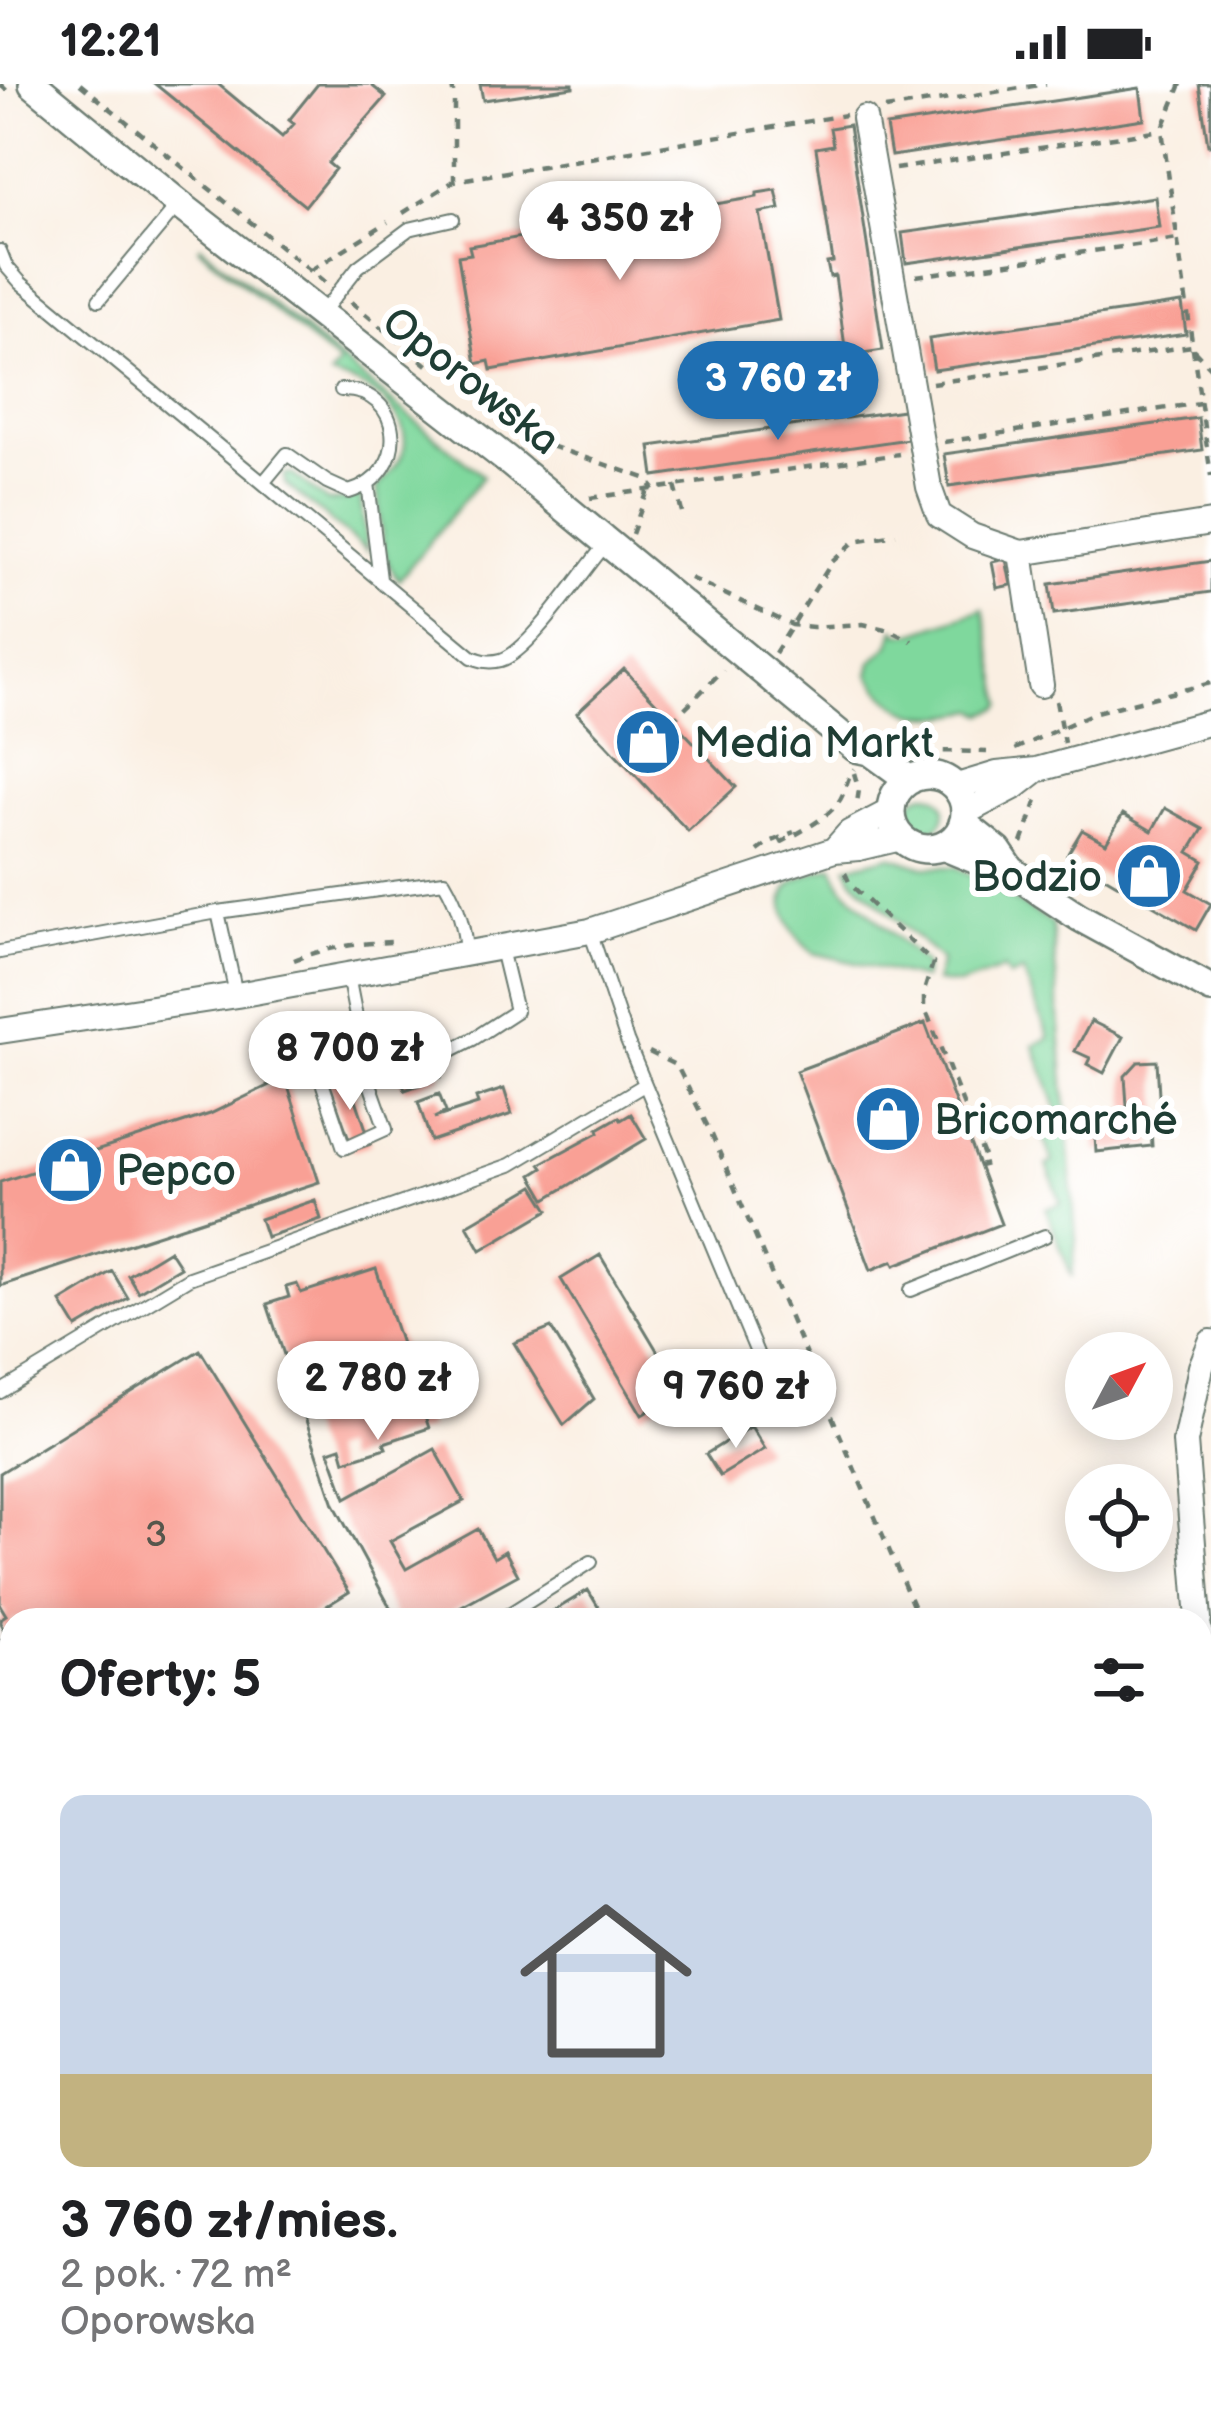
<!DOCTYPE html>
<html lang="pl">
<meta charset="utf-8">
<style>
body{margin:0;font-family:"Balsamiq Sans",sans-serif;background:#f6f6f6;color:#202124;height:100vh;display:flex;flex-direction:column;font-size:45px;white-space:nowrap}
*{box-sizing:border-box;margin:0}
p{font-size:39px;color:#757577}
.icon{flex:none;width:66px;height:66px;fill:none;stroke:currentColor;stroke-width:2;stroke-linecap:round;stroke-linejoin:round}
.map{position:relative;flex:1;overflow:hidden}
.drawer{position:absolute;left:0px;top:1524px;width:1212px;height:807px;display:flex;flex-direction:column;background:#fff;border-radius:36px 36px 0 0;box-shadow:0 6px 30px #0003}
.drawer>*{flex:none}
.needle{width:78px;rotate:49deg}
.tools{position:absolute;left:1065px;top:1248px;display:grid;gap:24px}
.tools a{display:grid;place-items:center;width:108px;height:108px;border-radius:50%;background:#fff;box-shadow:0 6px 30px #0003;font-size:60px}
.price{position:absolute;translate:-50% -102px;padding:0 27px;border-radius:42px;background:#fff;color:#222;font-size:39px;line-height:78px;filter:drop-shadow(0 3px 6px #0008)}
.price::after{content:'';position:absolute;left:50%;top:72px;width:36px;height:27px;margin-left:-18px;background:inherit;clip-path:polygon(0 0,100% 0,50% 100%)}
.price.on{background:#1f6fb2;color:#fff}
ul{padding:0;list-style:none}
li{display:grid;align-content:center;gap:24px;height:636px;padding:0 60px}
li+li{border-top:3px solid #e0e0e0}
li span{display:grid;place-items:center;height:372px;border-radius:24px;color:#555}
li>.icon{margin-inline-start:auto}
span .icon{width:216px;height:216px;fill:#fffc;stroke-width:1}
li b{font-size:51px}
h2{display:flex;justify-content:space-between;align-items:center;height:144px;padding:0 60px;font-size:51px}
.status{display:flex;justify-content:space-between;align-items:center;height:84px;padding:0 60px;background:#fff;direction:ltr}
.status svg{height:33px;fill:currentColor}
.map>svg:first-child{display:block}
.green{fill:#7fd89d;stroke:#4f8a68;stroke-width:3}
.building{fill:#f9a095}
.lines{fill:none;stroke-linecap:round;stroke-linejoin:round}
.service-casing{stroke:#6c7b71;stroke-width:16}
.minor-casing{stroke:#6c7b71;stroke-width:28}
.tertiary-casing{stroke:#6c7b71;stroke-width:32}
.path{stroke:#6c7b71;stroke-width:4.5;stroke-dasharray:9 9;stroke-linecap:butt}
.service{stroke:#fff;stroke-width:12}
.minor{stroke:#fff;stroke-width:24}
.tertiary{stroke:#fff;stroke-width:27}
.labels{text-anchor:middle;stroke-width:12;stroke-linejoin:round;paint-order:stroke}
.number-label{font-size:36px;fill:#56564c}
.street-label{font-size:42px;fill:#1f3d34;stroke:#fff}
.poi-label{font-size:42px;fill:#1f3d34;stroke:#fff;text-anchor:start}
</style>
<div class="status"><b>12:21</b><svg viewBox="0 0 49 12"><path d="M0 12V9h3v3zM5 12V6h3v6zM10 12V3h3v9zM15 12V0h3v12zM26 1h20v11H26zM47 4h2v5h-2z"/></svg></div>
<div class="map">
<svg width="1211" height="2329" viewBox="0 0 1211 2329">
<rect width="100%" height="100%" fill="#fff"/>
<filter id="ink" filterUnits="userSpaceOnUse"><feTurbulence type="fractalNoise" baseFrequency=".00833" numOctaves="2"/><feDisplacementMap in="SourceGraphic" scale="24" xChannelSelector="R" yChannelSelector="G"/><feConvolveMatrix kernelMatrix="1 2 1 2 8 2 1 2 1" color-interpolation-filters="sRGB"/></filter>
<filter id="wash" filterUnits="userSpaceOnUse"><feTurbulence type="fractalNoise" baseFrequency=".004" numOctaves="4" result="noise"/><feDisplacementMap in="SourceGraphic" scale="48" xChannelSelector="R" yChannelSelector="G"/><feGaussianBlur stdDeviation="2.7" result="paint"/><feColorMatrix in="noise" values="0 0 0 0 0 0 0 0 0 0 0 0 0 0 0 0 0 1.4 0 .05"/><feComposite in="paint" operator="in"/></filter>
<g filter="url(#wash)">
<rect width="100%" height="100%" fill="#faefe2"/>
<path class="green" d="M201,162L483,392L399,496C379,475 381,432 377,404C387,392 401,379 404,365C410,336 381,311 357,300C348,296 339,296 330,292L339,280L199,164Z
M292,390L328,418L347,416L356,409L360,412L367,467L285,400L284,391Z
M983,525L1003,620L1000,624L984,630L976,626C928,638 899,635 869,591L872,578L890,561L895,545L901,550L913,549Z
M909 728a18 18 0 1 1 36 0a18 18 0 1 1-36 0Z
M890,772L924,783H956L1052,839L1076,1156L1072,1193L1046,1125L1061,1119L1047,1081L1053,1078L1042,1051L1053,1042L1058,1027L1034,961L1049,954L1023,888L1009,893L1004,885L959,901L935,898L941,876L852,794L847,783Z
M833,782L842,802L926,881L923,895L814,869C798,859 773,823 789,803C798,792 820,787 833,782Z
M0,2233L12,2238V2319H60L65,2329H4L0,2322Z"/>
<g id="blocks">
<path class="building" d="M155,0H218L282,53L294,40L289,36L318,0H370L386,13L328,79L335,85L305,122Z
M480,0H573V3L483,16Z
M1199,0H1211V61H1208Z
M1140,4L1144,35L891,72L886,42Z
M849,41L883,266L863,269L866,298L788,311L786,301L741,308L736,277L784,269L788,293L848,284L835,192L830,193L827,179L833,178L816,64L833,61L830,44Z
M776,106L780,125L760,129L779,236L491,286L489,277L476,280L458,172L471,170L469,162L757,113V109Z
M1155,113L1159,143L906,179L902,149Z
M1182,219L1186,250L934,286L929,255Z
M903,326L908,355L654,392L650,362Z
M1198,334L1202,366L949,402L944,370Z
M1006,475L1011,501L997,504L992,478Z
M1211,477V508L1054,530L1050,500Z
M624,585L736,703L688,747L577,629Z
M1165,724L1203,745L1189,768L1204,777L1187,806L1211,820L1196,846L1067,771L1082,746L1106,759L1123,730L1152,747Z
M1091,937L1123,953L1104,989L1087,980L1090,974L1075,967Z
M925,939L1001,1140L895,1181L893,1177L871,1186L796,987Z
M427,954L441,993L405,1006L391,968Z
M1157,977L1161,1044H1151L1152,1062L1096,1068L1094,1035L1128,1036L1125,992L1138,978Z
M348,992L371,1060L353,1066L329,998Z
M282,995L287,999L319,1098L0,1202V1098L210,1030Z
M504,1005L512,1030L431,1057L418,1018L439,1010L446,1028L434,1034L478,1020L476,1014Z
M631,1030L646,1055L546,1115L532,1091L543,1084L540,1080L599,1048L598,1045L619,1033L621,1036Z
M534,1102L549,1126L481,1166L467,1141Z
M315,1116L321,1135L266,1153L260,1135Z
M169,1166L180,1183L138,1208L128,1191Z
M600,1171L671,1290L702,1272L721,1306L700,1319L684,1292L675,1296L681,1307L642,1331L561,1195Z
M376,1185L429,1344L384,1359L386,1364L345,1377L341,1363L329,1367L346,1414L435,1365L464,1417L390,1457L406,1485L478,1445L494,1474L505,1467L518,1491L436,1536H397L334,1420L267,1220L289,1213L286,1203L297,1200L301,1209Z
M112,1187L128,1214L77,1244L61,1218Z
M551,1244L594,1315L564,1341L514,1259Z
M200,1266L349,1508L304,1536H12V1560L0,1539V1535L6,1531L0,1521V1389Z
M751,1342L765,1365L720,1392L706,1370Z
M588,1506L606,1536H539Z
M0,1633L12,1652V1686L3,1692L8,1701L0,1706Z
M12,1793V1889L0,1896V1800Z
M168,2319H235L238,2329H177L176,2324H172Z
M942,2319H970L971,2329H943Z
M1049,2319H1095L1096,2329H1070V2324L1049,2326Z
M1142,2319H1203V2329H1143Z"/>
</g>
</g>
<g filter="url(#ink)">
<use href="#blocks" fill-opacity="0" stroke="#6c7b71" stroke-width="3"/>
<g class="lines">
<g class="service-casing">
<path id="service" d="M0,167L6,182L21,199L263,399
M99,216L178,121
M322,229L358,183L409,145L453,135
M341,306C403,304 413,389 349,408L327,398L287,370L263,399L472,573C482,577 490,579 501,576C530,568 583,486 606,460
M368,399L380,495
M590,847L627,957L757,1269
M0,868L218,828
M348,892L368,994L424,980L473,955L516,927L501,865
M236,910L218,828L444,797C458,821 465,843 466,871
M358,943L309,959L344,1064L386,1045L368,994
M911,1206L1045,1152
M0,1308L189,1194L510,1081L644,1001
M500,1536L591,1478
M0,1562L12,1583
M0,1770L12,1763"/>
</g>
<g class="minor-casing">
<path id="minor" d="M864,34L929,403L939,431L972,452L1021,469L1211,439
M1021,469L1041,601
M954,703L997,690L1036,686L1211,638
M964,729L1016,702L1034,688
M834,766L849,749L891,727
M0,947L237,911L590,847L834,766L859,764L901,754
M1199,1536L1185,1358L1201,1283L1211,1258
M1200,1547L1211,1685
M0,1994L12,1992
M780,2319V2329
M1015,2319L1016,2329"/>
</g>
<g class="tertiary-casing">
<path id="tertiary" d="M33,0L179,120L506,375L856,664L870,667L910,696
M891 728a37 37 0 1 1 74 0a37 37 0 1 1-74 0Z
M963,739L998,767L1011,786L1044,810L1079,833L1211,905
M943,762L989,781L1011,786
M0,2192L12,2211
M79,2319L85,2329"/>
</g>
<path class="path" d="M0,0L10,10
M80,0L327,200
M452,0L454,16V97
M1181,0L1162,46L1211,392
M885,25L1046,0
M895,85L1162,46
M403,129L454,97L845,31
M311,186L388,138
M916,192L1178,155
M351,218L430,283
M1194,266L1211,284
M932,299L1192,262
M944,358L1200,319L1211,321
M533,365L550,362L645,394L654,405
M675,402L682,428
M590,414L899,370
M632,450L648,406
M690,494L792,541L813,543L863,540L890,546L912,557
M775,569L832,478L855,457L896,450
M1056,617L1064,659
M672,637L723,586
M892,653L934,667L987,668
M1015,665L1096,628L1211,599
M921,675L951,682
M854,689L859,706L857,719
M780,759C800,748 833,732 842,712C847,702 847,694 854,685
M1022,759L1038,713
M758,767L770,758L794,748
M845,789L850,800L933,879L924,907V922L987,1080L979,1082
M294,876C327,863 359,859 394,858
M649,968L677,982L712,1051L919,1536"/>
<use href="#service" class="service"/>
<use href="#minor" class="minor"/>
<use href="#tertiary" class="tertiary"/>
</g>
</g>
<defs>
<g id="shop-disc" transform="scale(3.45)"><circle r="9.5" fill="#1f6fb2" stroke="#fff"/><path d="M-5-2.5h2.3a2.7 3.5 0 0 1 5.4 0H5L5.5 6h-11ZM-1.5-2.5h3a1.5 2.3 0 0 0-3 0Z" fill="#fff"/></g>
</defs>
<g fill-rule="evenodd">
<use href="#shop-disc" x="648" y="658"/>
<use href="#shop-disc" x="1149" y="792"/>
<use href="#shop-disc" x="888" y="1035"/>
<use href="#shop-disc" x="70" y="1086"/>
</g>
<g class="labels">
<g class="number-label">
<text x="156" y="1462">3</text>
</g>
<g class="street-label">
<text transform="translate(472 296) rotate(38)" y="15">Oporowska</text>
</g>
<g class="poi-label">
<text x="694" y="673">Media Markt</text>
<text x="1102" y="807" text-anchor="end">Bodzio</text>
<text x="934" y="1050">Bricomarché</text>
<text x="116" y="1101">Pepco</text>
</g>
</g>
</svg>
<div class="tools">
<a><svg class="needle" viewBox="-14 -14 28 28"><path d="M0-13l5 13h-10z" fill="#e53935"/><path d="M0 13l5-13h-10z" fill="#757577"/></svg></a>
<a><svg class="icon" aria-label="locate" viewBox="0 0 24 24"><circle cx="12" cy="12" r="6"/><path d="M12 2v4M12 18v4M2 12h4M18 12h4"/></svg></a>
</div>
<b class="price" style="left:620px;top:199px">4 350 zł</b>
<b class="price on" style="left:778px;top:359px">3 760 zł</b>
<b class="price" style="left:350px;top:1029px">8 700 zł</b>
<b class="price" style="left:378px;top:1359px">2 780 zł</b>
<b class="price" style="left:736px;top:1367px">9 760 zł</b>
<section class="drawer">
<h2>Oferty: 5<svg class="icon" aria-label="filters" viewBox="0 0 24 24"><path d="M4 7h16M4 17h16"/><circle cx="9" cy="7" r="2"/><circle cx="15" cy="17" r="2"/></svg></h2>
<ul>
<li><span style="background:linear-gradient(#c9d6e8 75%,#c2b280 0)"><svg class="icon" aria-label="home" viewBox="0 0 24 24"><path d="M3 11l9-7 9 7M6 9v11h12V9"/></svg></span><div><b>3 760 zł/mies.</b><p>2 pok. · 72 m²</p><p>Oporowska</p></div></li>
</ul>
</section>
</div>
